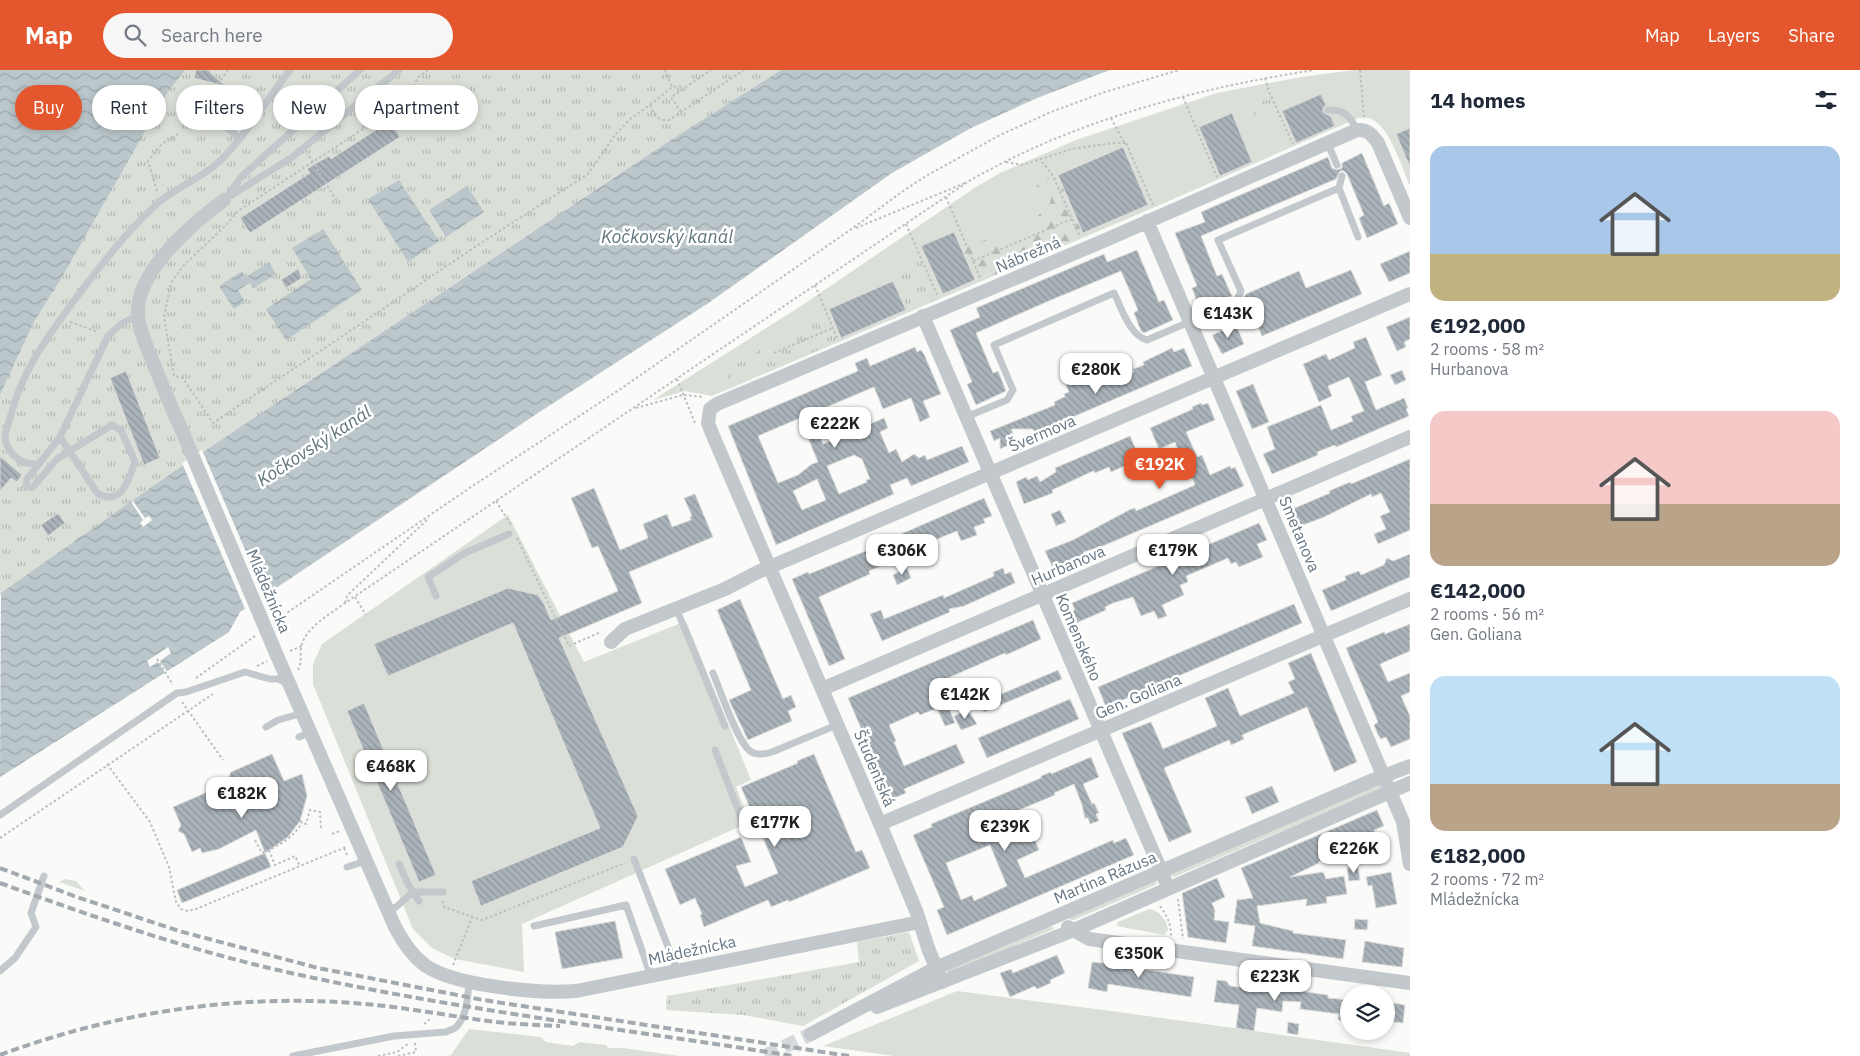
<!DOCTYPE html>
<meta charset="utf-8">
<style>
body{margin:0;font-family:"IBM Plex Sans",sans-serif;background:#f6f6f7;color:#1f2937;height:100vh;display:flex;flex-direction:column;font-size:19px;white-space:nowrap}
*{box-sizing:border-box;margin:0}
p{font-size:16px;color:#747a83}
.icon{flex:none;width:28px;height:28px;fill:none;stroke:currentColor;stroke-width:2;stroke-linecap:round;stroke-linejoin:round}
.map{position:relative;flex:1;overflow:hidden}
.details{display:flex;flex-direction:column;background:#fff;width:450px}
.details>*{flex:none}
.hud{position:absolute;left:15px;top:15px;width:475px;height:45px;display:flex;gap:10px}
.fabs{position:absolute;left:1340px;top:915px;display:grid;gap:10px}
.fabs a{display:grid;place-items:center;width:55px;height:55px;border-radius:50%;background:#fff;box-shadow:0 2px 8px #0003;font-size:25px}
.price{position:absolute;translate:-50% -42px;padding:0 11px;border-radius:10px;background:#fff;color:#222;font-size:16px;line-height:32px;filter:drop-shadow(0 1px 2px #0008)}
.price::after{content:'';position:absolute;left:50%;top:30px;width:15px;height:11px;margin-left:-8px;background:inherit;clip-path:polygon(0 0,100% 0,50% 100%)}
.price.active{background:#e4572e;color:#fff}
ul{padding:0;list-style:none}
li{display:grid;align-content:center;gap:10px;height:265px;padding:0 20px}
li span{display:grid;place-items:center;height:155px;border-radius:15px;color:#555}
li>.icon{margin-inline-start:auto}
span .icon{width:90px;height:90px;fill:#fffc;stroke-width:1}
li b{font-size:21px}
h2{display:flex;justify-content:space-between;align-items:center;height:60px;padding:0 20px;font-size:21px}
.chip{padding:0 18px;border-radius:22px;background:#fff;box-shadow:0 2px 8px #0003;font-size:18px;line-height:45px}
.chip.active{background:#e4572e;color:#fff}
header{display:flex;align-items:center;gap:30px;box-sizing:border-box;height:70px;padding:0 25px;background:#e4572e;color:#fff}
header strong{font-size:24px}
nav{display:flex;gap:28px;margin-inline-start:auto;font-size:18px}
.search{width:350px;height:45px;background:#f6f6f7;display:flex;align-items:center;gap:12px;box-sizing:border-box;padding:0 18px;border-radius:28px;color:#747a83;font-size:19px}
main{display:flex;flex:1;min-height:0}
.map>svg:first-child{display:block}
.grass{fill:#dadfd7}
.forest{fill:url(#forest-firs)}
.park{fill:url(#park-tufts)}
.water{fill:url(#water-waves)}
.pier{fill:#fafaf8}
.building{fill:url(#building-back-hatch);stroke:#dcdcda;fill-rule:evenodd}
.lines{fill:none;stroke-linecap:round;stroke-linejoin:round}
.street-tunnel{stroke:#d5d9db;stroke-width:14;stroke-dasharray:14 7;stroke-linecap:butt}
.path{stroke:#bbbfc2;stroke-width:2;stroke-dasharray:2.5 2.5;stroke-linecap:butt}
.lane{stroke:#c3c8cc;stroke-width:7}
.street{stroke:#c3c8cc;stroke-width:14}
.rail{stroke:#a2aab0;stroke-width:4;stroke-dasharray:8 4;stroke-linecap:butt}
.street-bridge{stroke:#c3c8cc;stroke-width:14}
.labels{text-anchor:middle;stroke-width:5;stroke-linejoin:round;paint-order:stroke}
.street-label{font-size:16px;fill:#657683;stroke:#fff}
.water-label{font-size:18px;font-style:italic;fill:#60757c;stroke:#fff}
</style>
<header>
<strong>Map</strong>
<div class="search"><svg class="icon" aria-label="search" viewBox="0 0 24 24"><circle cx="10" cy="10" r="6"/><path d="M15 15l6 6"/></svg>Search here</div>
<nav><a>Map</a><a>Layers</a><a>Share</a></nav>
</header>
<main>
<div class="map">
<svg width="1410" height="986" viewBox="0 0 1410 986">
<defs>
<pattern id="forest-firs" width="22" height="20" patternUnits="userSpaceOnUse" patternTransform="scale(1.25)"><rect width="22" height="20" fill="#dadfd7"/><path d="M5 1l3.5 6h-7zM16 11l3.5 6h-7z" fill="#b4b9b4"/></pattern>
<pattern id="park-tufts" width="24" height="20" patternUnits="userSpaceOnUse" patternTransform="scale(1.25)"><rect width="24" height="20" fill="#dadfd7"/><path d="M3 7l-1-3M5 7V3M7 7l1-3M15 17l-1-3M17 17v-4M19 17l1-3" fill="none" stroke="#b4b9b4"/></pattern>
<pattern id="water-waves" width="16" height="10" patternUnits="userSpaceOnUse" patternTransform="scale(1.25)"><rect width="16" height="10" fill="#bbc7cb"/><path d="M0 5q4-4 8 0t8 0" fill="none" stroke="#9ca6aa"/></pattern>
<pattern id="building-back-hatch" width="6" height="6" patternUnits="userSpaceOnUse" patternTransform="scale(1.25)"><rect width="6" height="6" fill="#aab3b9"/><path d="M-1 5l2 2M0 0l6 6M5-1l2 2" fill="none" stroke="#8e969c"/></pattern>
</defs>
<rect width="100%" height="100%" fill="#fafaf8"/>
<path class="grass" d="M1354,0H1410V116C1402,98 1391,60 1373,50C1369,47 1363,48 1358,48L1162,134L712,326L685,321L653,330L801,236L976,117L1000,103L1076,70L1217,23L1301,7Z
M508,445L584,592L686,551L751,710L736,717L750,752L522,854L524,902L455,889L432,878L413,859L313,614V594L322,574Z
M1378,713L1381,716L1380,719L1174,807L1170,804Z
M64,809L76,811L85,821L59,812Z
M1156,809L1157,813L1155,815L1074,850L1067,849Z
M1149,839C1159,840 1167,850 1168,860L1164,865L1117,856L1118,852Z
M1044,856L1053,857L1054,859L950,903L946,900Z
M957,921L1119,942L1410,983V986H894L823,976Z
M469,959L541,967L546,972L573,976L579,972L606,975L608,978H623L680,986H447L451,985Z"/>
<path class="forest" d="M1033,103L1046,106L1064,120L1084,167L976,213L961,177L993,168L1011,173L1024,163L1037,158V147L1050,133L1052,123L1030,113Z"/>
<path class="park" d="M185,0H781L666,73L173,402L0,525V325L34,252L61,209L166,25Z
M1271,28L1275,39L1255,47L1251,36Z
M918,184L938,229L909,242L892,199Z
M824,242L837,272L798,289L795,283L786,287L789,293L761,305L758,299L750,303L752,309L733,317L725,301Z
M909,862L919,891L803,956L743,945L666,940L667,926L859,892L857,872Z"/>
<path class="water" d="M0,0H185L166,25L61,209L34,252L0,325Z
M781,0H1110L1037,28L971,58L892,103L707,234L541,341L240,542L229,562L0,707L1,523L173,402L666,73Z
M399,110L439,171L408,192L368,129Z
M467,116L484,142L446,167L429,140Z
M323,159L362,220L286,270L266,239L311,209L292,178Z
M269,192L276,204L253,219L250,213L238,220L245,232L234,239L219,216L242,201L246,207Z"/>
<path class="pier" d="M202,380L266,528L246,541L182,393Z
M133,431L145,448L149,446L152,450L143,457L140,453L143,450L131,432Z
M168,577L171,583L160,591L168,603L166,604L158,592L150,597L147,591Z"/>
<path class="building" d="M196,0H208L225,16L194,8Z
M1321,24L1326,35L1323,38V42L1331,47L1335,56L1296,73L1282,41Z
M383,40L400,67L250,163L240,148L310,103L307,99L313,95L329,86L331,89L379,58L372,47Z
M1232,43L1252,92L1220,106L1199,57Z
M1410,58V97L1396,64Z
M1123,77L1148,135L1083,163L1058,105Z
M1362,83L1384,136L1389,133L1398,154L1367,168L1359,148L1364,145L1347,104L1344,101H1340L1336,109L1201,166L1217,206L1222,204L1232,226L1200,239L1192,218L1197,216L1175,163L1205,152L1201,142L1328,87L1332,98L1337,100L1342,98V93Z
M954,162L975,210L943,224L921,176Z
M1137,180L1159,232L1164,230L1173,250L1144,263L1141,261L1134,243L1138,240L1121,201L1051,230L976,263L993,303L998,301L1006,321L976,335L967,314L972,312L950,260L980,247L976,238L1104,184L1107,192Z
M1410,181V203L1389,212L1380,194Z
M298,199L302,208L286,218L281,210Z
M1351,200L1362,224L1262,266L1255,250L1239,257L1232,240L1240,235L1246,224L1299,201L1306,218Z
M893,211L906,240L841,268L829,239Z
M1410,247V269L1404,272L1406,277L1397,281L1386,257Z
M1236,255L1244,274L1222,284L1212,265Z
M1366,267L1382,305L1365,312L1376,340L1404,328L1408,338L1406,339L1409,346L1336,377L1335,375L1317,382L1318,385L1272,404L1263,384L1275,379L1267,357L1321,335L1331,360L1353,351L1351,346L1364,341L1349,307L1328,316L1332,326L1319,332L1303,294L1326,284L1329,290L1355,278L1353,272Z
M915,277L917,282L921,280L924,284L941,324L923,331L930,347L920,352L911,328L883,339L874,317L810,344L823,374L884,348L888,358L880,362L889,383L896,379L902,392L914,384L919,388L925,385L927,390L962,376L969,392L911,416L907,408L890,415L894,424L776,475L728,356L858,301L855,293L867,288L870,296ZM800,348L818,392L812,394L798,405L778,413L758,366ZM854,385L862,389L870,409L866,410L867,412L839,424L827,396ZM817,409L826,430L802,440L793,421Z
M1172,278L1174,282L1184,278L1192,296L1035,363L1033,359H1011L1017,371L1000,379V368L994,371L990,361L1055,335L1054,332L1062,328L1065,327L1064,324L1069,322L1066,315L1088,306L1093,319L1134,302L1133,299L1144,295L1143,292Z
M1402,300L1406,310L1395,315L1390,305Z
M126,301L160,388L144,395L110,308Z
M1253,314L1269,352L1252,359L1236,321Z
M1201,333L1202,335L1208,333L1215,350L1186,362L1197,387L1202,385L1210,405L1230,396L1231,399L1235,397L1244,416L1098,478L1083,482L1084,484L1053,498L1045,481L1073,470L1129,440L1135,438L1136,441L1195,415L1183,384L1180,385L1175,372L1159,379L1150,358L1193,339L1192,337Z
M1130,366L1140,389L1111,402L1109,397L1095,403L1094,401L1091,402L1052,420L1053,423L1024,434L1016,412L1026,407L1028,410L1037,406L1040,412L1056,402L1055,398Z
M0,386L22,405L17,412L11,408L0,421Z
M1410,389V460L1378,474L1374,464L1386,459L1380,446L1390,442L1381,423L1372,427L1371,424L1324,447L1295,458L1288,441L1330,423L1329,421L1350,412L1351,414Z
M1152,392L1157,402L1147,407L1142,397Z
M594,418L620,480L648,468L643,454L667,444L672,457L691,450L690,447L692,446L684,428L695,424L713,467L629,502L642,533L559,568L638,746L623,777L481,836L471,811L600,758L513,553L388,606L374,574L508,518L538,525L544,534L551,550L618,521L598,476L592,478L571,428Z
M984,428L992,446L983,449L985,453L974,457L977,465L961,471L957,461L930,472L929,469L907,480L901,464Z
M1060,440L1066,452L1056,456L1051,444Z
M57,444H59L65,453L48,466L41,455Z
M1259,453L1267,470L1257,474L1263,487L1239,497L1236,492L1231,494L1228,488L1186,506L1188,512L1180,515L1184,525L1162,535L1167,546L1158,549L1154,541L1141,546L1133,527L1113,533L1105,537L1106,540L1076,553L1071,541L1075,540L1072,533Z
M883,474L890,492L869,501L870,504L819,527L845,589L829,596L792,509L808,502L809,504Z
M1410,484V507L1331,541L1322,520L1346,510L1345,506L1359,501L1361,505L1384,495L1387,488L1393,491Z
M907,498L911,508L897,515L893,505Z
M1003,498L1005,504L1011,502L1015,513L964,536L949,539L950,542L882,571L870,544L881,540L884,549L943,525L944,528L994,506L993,502Z
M740,529L783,629L791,625L796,637L788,641L792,651L748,670L729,630L751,620L717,540Z
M1294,534L1302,553L1106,637L1098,617Z
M1033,550L1041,569L1006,585L1005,583L948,608L953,620L943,624L955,653L945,656L937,638L920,645L918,642L889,655L896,671L894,672L904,696L956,674L965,693L904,719L906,723L887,731L862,672L866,670L848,628Z
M1410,554V581L1380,594L1388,612L1410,603V622L1401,626L1410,646V669L1391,677L1386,667L1381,669L1378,665L1374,655L1378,652L1346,578L1384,562L1385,564Z
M1311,583L1357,692L1334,702L1307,637L1242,665L1244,669L1240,671L1231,675L1229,670L1164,698L1192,762L1169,772L1122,663L1151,652L1163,679L1217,656L1205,628L1228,618L1240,646L1294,623L1288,612L1295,609L1288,593Z
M1058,600L1062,609L984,642L980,633Z
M1070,629L1079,649L987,688L978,668Z
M364,633L436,805L419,812L347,641Z
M968,640L977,654L961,660L954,646Z
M272,684L284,711L302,704L307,726L300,751L288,767L265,783L271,797L182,833L177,820L265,783L256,760L219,779L202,783L200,778L192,782L184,764L178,761L181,755L173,737L226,714L231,702Z
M814,684L856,782L862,780L870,798L789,832L788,830L771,837L768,830L704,857L700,845L702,844L695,828L680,835L665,799L741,767L751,792L736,796L745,817L778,803L741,717L798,693L797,691Z
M1091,687L1099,707L1083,714L1092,734L1094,733L1099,743L1096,744L1099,751L1090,754L1088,748H1085L1082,735L1074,714L1054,723L1055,725L1000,748L1009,771L1020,766L1022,771L1033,766L1039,780L1017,790L1025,808L1113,770L1114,773L1126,768L1134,785L947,865L937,840L944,837L913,765L932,757L931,754L1041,708V706L1051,702V704ZM990,775L1007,816L974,831L972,825L961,830L946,793Z
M1272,716L1279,732L1252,744L1245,727Z
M1377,740L1384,756L1374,760L1375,762L1343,776L1345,781L1318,792L1319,793L1290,807L1323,802L1326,809L1344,806L1347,824L1326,827L1327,833L1306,836L1307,829L1257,836L1260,853L1293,861V863L1346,870L1343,889L1252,876L1255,856L1234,853L1237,830L1253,828L1241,798Z
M1358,797L1360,810L1349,811L1347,798Z
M1391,802L1397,834L1376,838L1372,815L1368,816L1366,807Z
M1217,808L1225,827L1212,833L1215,841L1214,850L1229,852L1226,873L1188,867L1182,823Z
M1355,849L1368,850L1367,860L1354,859Z
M615,851L623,888L562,899L555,862Z
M1365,871L1404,878L1402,897L1362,892Z
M1057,885L1065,903L1050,910L1051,913L1037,919L1035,916L1010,927L1000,903L1011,899L1013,903Z
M1092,892L1135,896L1134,898L1194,907L1191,927L1108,914L1107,922L1088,918Z
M1217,910L1226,911L1230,916L1255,919L1256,915L1328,925V928L1349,930V949L1344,953L1338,949L1339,944L1300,939L1301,932L1283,931L1282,942L1257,938L1254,961L1236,958L1239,935L1214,932Z
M1386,932L1405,935L1403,953L1386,951Z
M1288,952L1299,954L1298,965L1287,963Z"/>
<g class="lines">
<path class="street-tunnel" d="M765,986L811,964"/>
<path class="path" d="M428,0L417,8L414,17L376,42L363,59L238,141L228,153L184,195L171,213L164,247L174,306L183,308L213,353L472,179L588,104L615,65L630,49L650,35L672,17L680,16L682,19
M665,0L672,17
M1360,0L1364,47
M1265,8L1269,22L1293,74
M1183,27L1217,107
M650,35C655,45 657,51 669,50L744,0
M274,38L287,53
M681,42L671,27L711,0
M214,43L215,18L228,0
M1111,48L1123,71L1126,73L1153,135
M309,86L338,133
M1006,92L1022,95L1072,79L1113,73H1126
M157,121L148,91L162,74L180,63
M946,127L981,210
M1072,149L1080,167
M906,154L938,227
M856,158L965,113
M973,191L1072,149L1053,106L1040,89
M815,215L837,268
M70,252L98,262
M774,283L833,258
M677,309L695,353
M636,338L683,325L704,327
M496,431L511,455
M517,468L569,576L601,562
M355,527L366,545
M345,533L347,526L352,521L429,448
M275,551L474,415L619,320L853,158L903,121L926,106L1000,65L1051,42L1105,22L1179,0
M290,581L302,576
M157,589L173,615
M257,596L267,591
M298,600C302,594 300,585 301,577C306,557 329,545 345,533L969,111C1075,50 1194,19 1314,0
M196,608L255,566
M182,632L223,690
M107,694L150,752L169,797L176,832L181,839L188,841L196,839L346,777
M300,751L306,754L310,740L320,742L321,760
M332,764L340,761
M0,768L213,624
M255,770L262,783C278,776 294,768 302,752
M344,778L348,787
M269,780L275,795L295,786L300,796
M1178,829L1183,869
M442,831L444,837L482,850L625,793
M1160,836C1168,847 1171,854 1171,868
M453,895L472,847
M424,954L430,949
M378,986L397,982L408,974
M398,986L416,982L415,973"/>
<path class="lane" d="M1328,40C1344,39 1350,46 1357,60
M214,52C225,56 232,60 239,69
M1327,72L1337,95
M1339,118L1358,167
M227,127L242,106L360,0
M224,130L291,88L399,0
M966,347L1007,330L1013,320L994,275L1114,223C1121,237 1130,266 1147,270L1236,232L1241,221L1218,170L1339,118L1342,106
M60,367L98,424C122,436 129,409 135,392L121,360L112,355L57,389L32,418L26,416L27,409L60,367L108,266L121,254L138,245
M38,394C24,395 11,387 6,373C3,365 8,355 10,348C23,297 49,265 79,224C104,191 128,160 159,132C178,116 203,108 221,90C248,63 266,30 290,0
M436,526L428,507L465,483L509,464
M676,538L725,656
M713,603C720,620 737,671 750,681C756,686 765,684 772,682L837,655
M266,657L278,650L303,643
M299,667L311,662
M715,680L743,752
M0,745L177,623L186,622L245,602L270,609H278L289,615
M634,789L677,900
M399,794L408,814L419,831
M347,797L366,791
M388,841L396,837L413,822H443
M534,856L626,835L651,906
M0,901L15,888L36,857L31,843L44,806
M293,986L394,966L446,962C450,960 455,959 457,956C467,946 468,925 469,911"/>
<path class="street" d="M1147,151L1403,752L1410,794
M923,246L1165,810
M180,356C170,335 162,314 153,292C147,277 139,261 138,245C135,202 193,153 224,130
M611,572L625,559L725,519L758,502L1410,224
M275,581L395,857C403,872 412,886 426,896C456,916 540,924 576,921L920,852
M822,619L1410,367
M880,754L1410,529
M1068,857L1089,869L1410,913
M942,912L928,878L917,843L880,754L711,361L708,353L710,339L717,334L1101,172L1357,60C1368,59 1372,65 1378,73L1410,148
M877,937L1074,860L1410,713
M811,964L936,898L1373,710L1410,696"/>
<path class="rail" d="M0,798L74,826L179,861L318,898L483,930L849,986
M0,813C88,845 177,876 269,898C441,938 618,958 793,986
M0,985C113,943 233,924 353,933C396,936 439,944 481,950C507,954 534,955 560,956"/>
<path class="street-bridge" d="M180,356L275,581"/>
</g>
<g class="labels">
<g class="street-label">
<text transform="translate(1028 184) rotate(-23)" y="6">Nábrežná</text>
<text transform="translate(1042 363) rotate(-23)" y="6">Švermova</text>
<text transform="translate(1300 464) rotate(67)" y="6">Smetanova</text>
<text transform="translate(1068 495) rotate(-23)" y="6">Hurbanova</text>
<text transform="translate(269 521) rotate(67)" y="6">Mládežnícka</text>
<text transform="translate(1079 567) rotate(67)" y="6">Komenského</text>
<text transform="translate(1138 626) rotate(-23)" y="6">Gen. Goliana</text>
<text transform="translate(875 698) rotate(67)" y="6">Študentská</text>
<text transform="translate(1105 807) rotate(-23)" y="6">Martina Rázusa</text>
<text transform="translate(692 880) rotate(-12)" y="6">Mládežnícka</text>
</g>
<g class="water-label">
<text x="667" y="173">Kočkovský kanál</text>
<text transform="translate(314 376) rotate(-33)" y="6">Kočkovský kanál</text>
</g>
</g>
</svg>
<div class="fabs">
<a><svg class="icon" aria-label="layers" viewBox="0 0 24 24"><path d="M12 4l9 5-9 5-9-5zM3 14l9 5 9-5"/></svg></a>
</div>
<b class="price" style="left:1228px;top:269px">€143K</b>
<b class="price" style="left:1096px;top:325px">€280K</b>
<b class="price" style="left:835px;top:379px">€222K</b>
<b class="price active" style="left:1160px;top:420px">€192K</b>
<b class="price" style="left:902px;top:506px">€306K</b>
<b class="price" style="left:1173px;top:506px">€179K</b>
<b class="price" style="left:965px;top:650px">€142K</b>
<b class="price" style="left:391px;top:722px">€468K</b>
<b class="price" style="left:242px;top:749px">€182K</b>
<b class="price" style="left:775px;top:778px">€177K</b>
<b class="price" style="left:1005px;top:782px">€239K</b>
<b class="price" style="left:1354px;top:804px">€226K</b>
<b class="price" style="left:1139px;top:909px">€350K</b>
<b class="price" style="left:1275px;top:932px">€223K</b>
<div class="hud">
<a class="chip active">Buy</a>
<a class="chip">Rent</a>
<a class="chip">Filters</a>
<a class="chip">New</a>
<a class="chip">Apartment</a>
</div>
</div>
<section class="details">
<h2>14 homes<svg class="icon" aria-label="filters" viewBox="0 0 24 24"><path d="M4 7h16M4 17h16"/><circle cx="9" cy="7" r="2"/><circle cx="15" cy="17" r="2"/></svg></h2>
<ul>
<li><span style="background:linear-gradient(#a9c7e8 70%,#c2b280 0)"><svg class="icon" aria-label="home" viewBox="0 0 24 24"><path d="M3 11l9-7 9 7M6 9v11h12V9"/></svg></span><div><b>€192,000</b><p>2 rooms · 58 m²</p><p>Hurbanova</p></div></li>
<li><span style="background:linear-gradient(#f6c9c9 60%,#b9a48a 0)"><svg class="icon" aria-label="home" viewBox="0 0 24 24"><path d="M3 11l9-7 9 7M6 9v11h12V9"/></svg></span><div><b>€142,000</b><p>2 rooms · 56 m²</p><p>Gen. Goliana</p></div></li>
<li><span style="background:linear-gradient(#bfe0f5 70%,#b9a48a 0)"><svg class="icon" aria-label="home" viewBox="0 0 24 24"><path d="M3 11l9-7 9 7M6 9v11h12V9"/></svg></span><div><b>€182,000</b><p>2 rooms · 72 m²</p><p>Mládežnícka</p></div></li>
</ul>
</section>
</main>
